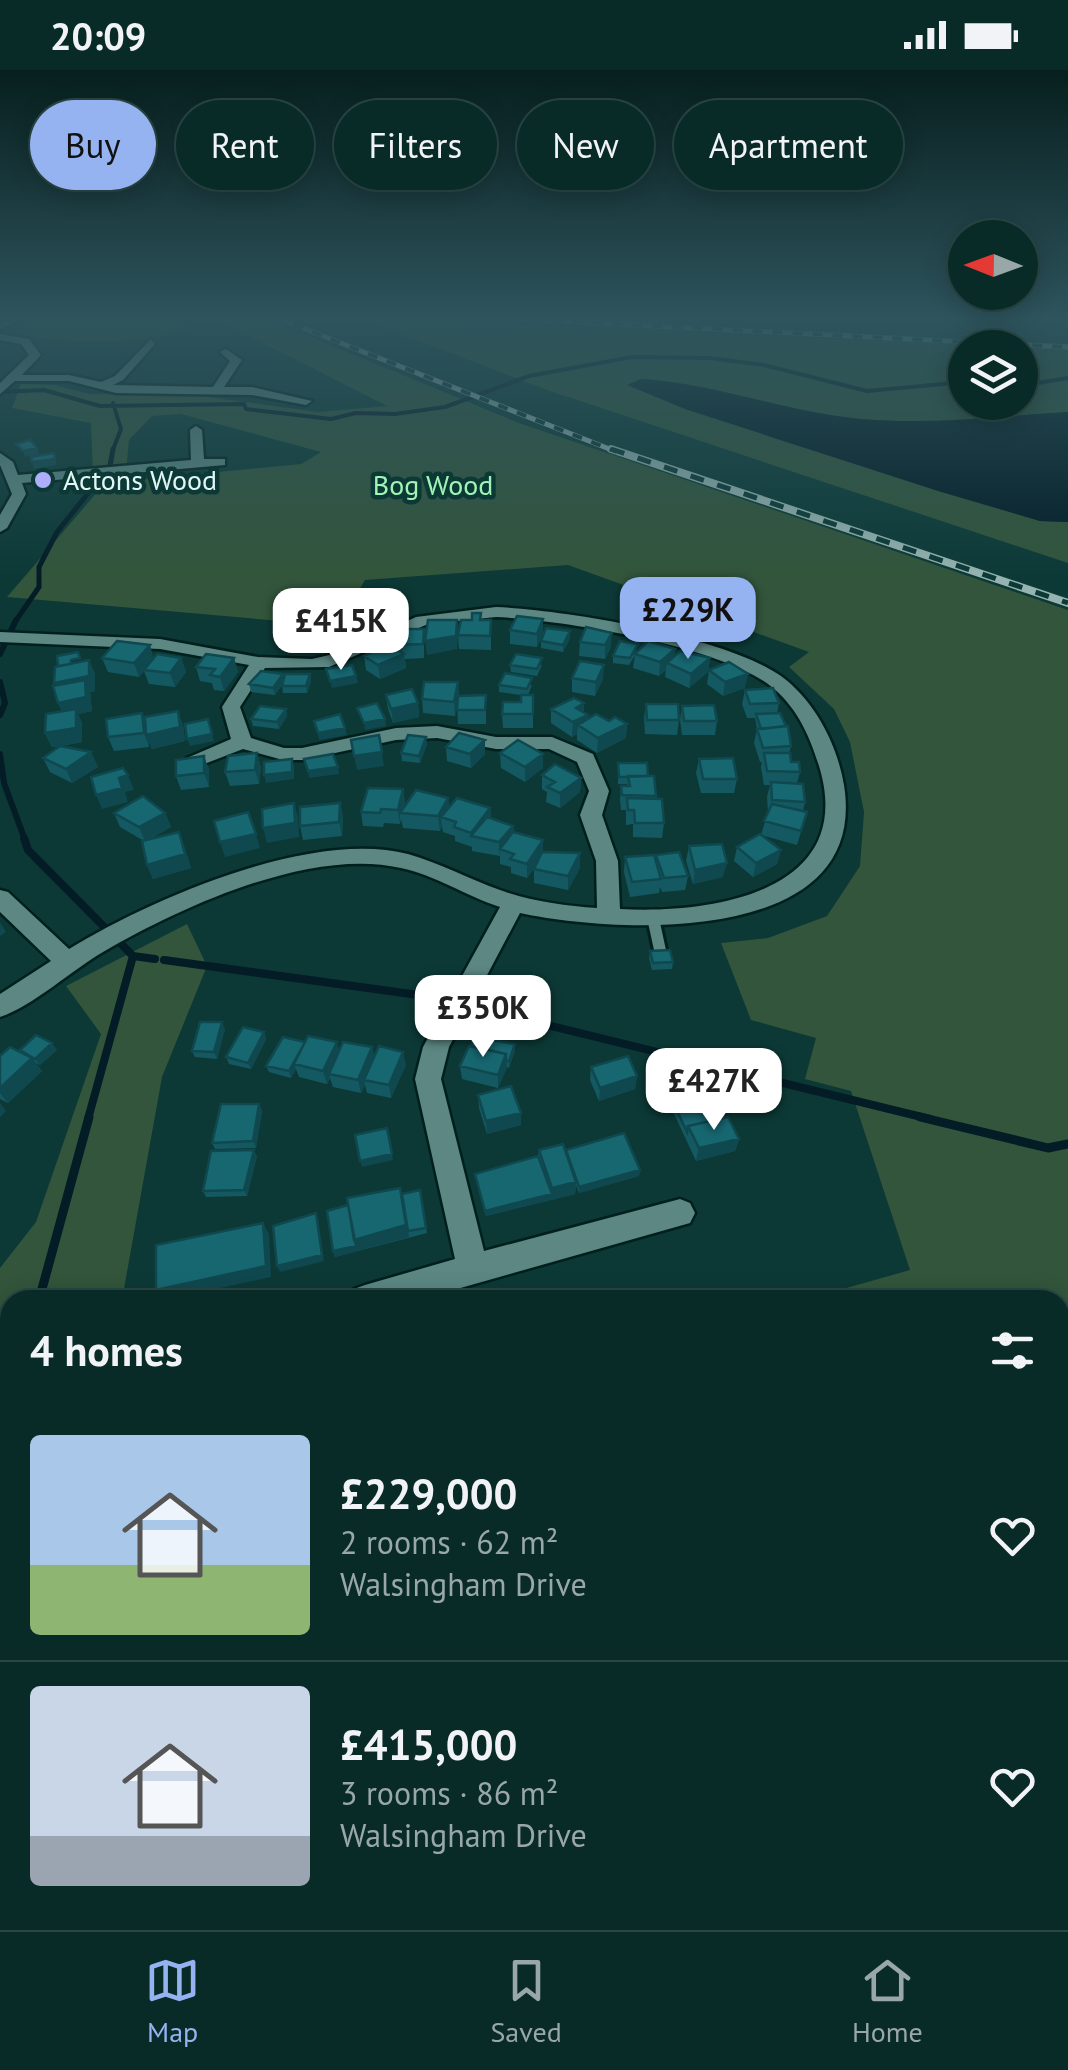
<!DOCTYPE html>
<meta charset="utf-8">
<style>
body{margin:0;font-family:"PT Sans",sans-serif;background:#123330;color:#f1f3f6;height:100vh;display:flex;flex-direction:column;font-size:38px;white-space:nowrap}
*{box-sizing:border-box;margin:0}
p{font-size:32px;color:#99a7a8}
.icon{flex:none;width:55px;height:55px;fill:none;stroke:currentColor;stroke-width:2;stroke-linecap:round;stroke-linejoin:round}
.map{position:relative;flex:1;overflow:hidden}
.sheet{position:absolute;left:0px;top:1220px;width:1070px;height:640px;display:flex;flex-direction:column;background:#092b28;border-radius:30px 30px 0 0;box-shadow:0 5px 25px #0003,0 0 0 2px #294745}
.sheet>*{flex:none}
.hud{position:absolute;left:30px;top:30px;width:1010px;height:90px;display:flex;gap:20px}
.needle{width:65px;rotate:271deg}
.tools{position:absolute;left:948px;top:150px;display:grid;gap:20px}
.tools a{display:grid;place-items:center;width:90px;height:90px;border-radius:50%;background:#092b28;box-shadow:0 5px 25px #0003,0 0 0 2px #294745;font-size:50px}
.price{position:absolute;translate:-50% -85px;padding:0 22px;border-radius:20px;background:#fff;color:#222;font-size:32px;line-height:65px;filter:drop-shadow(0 2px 5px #0008)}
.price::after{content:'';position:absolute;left:50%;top:60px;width:30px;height:22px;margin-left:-15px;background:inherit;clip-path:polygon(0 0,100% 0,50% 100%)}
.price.current{background:#95b2f1;color:#111}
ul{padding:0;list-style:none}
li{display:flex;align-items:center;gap:30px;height:250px;padding:0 30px}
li+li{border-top:2px solid #294745}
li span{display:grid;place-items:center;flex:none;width:280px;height:200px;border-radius:10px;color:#555}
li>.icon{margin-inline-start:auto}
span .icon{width:120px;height:120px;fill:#fffc;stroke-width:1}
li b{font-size:42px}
h2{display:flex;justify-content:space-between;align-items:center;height:120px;padding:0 30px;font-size:42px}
.pill{padding:0 35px;border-radius:45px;background:#092b28;box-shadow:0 5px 25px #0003,0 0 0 2px #294745;font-size:35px;line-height:90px}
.pill.current{background:#95b2f1;color:#111}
.status{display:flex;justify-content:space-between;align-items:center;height:70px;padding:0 50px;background:#092b28;direction:ltr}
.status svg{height:28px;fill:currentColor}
.menu{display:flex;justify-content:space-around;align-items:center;height:140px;border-top:2px solid #294745;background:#092b28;font-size:28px;color:#99a7a8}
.menu a{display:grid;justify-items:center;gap:5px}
.menu .current{color:#95b2f1}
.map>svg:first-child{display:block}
.green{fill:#32553b;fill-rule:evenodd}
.water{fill:#031c26}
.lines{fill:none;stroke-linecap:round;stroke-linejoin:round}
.stream-far4{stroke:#031c26;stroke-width:4}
.stream-far3{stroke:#031c26;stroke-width:5}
.stream-far2{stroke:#031c26;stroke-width:6}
.stream-far1{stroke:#031c26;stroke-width:8}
.stream{stroke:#031c26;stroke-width:9}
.lane-casing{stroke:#001f1d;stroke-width:6}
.street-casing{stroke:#001f1d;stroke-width:5}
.lane{fill:#5c8783;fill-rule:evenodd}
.street{fill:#5c8783;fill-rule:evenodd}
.rail-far1-casing{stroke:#95b3b0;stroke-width:5}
.rail-casing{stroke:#95b3b0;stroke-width:8}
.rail-far1{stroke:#0c3936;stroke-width:4;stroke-dasharray:10;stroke-linecap:butt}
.rail{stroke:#0c3936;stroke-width:5;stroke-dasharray:14;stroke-linecap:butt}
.wall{fill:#145961}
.shaded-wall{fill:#10484f}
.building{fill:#176771;stroke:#10484f;stroke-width:2.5}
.poi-dot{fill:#afaefa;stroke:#0c3936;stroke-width:4}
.labels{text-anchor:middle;stroke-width:9;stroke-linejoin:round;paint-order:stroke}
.far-poi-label{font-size:28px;fill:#e1f7f5;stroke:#0c3936;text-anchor:start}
.far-park-label{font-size:28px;fill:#a0f5b4;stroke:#0c3936}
</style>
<div class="status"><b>20:09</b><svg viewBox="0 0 49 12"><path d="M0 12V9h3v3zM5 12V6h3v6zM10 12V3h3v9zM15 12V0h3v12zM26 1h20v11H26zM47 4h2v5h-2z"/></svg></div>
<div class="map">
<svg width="1068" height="1860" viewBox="0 0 1068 1860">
<rect width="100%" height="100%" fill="#0c3936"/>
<path class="green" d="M37,247L181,250L185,258C144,276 58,274 15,263L20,254Z
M212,247H262L519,353L1068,540V1804L1060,1802V1230H804L910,1200L851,1021L805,1009L816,968L751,950L721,873L768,868L827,846L860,796L864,742L850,672L834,639L789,597L809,582L568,495L365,510L338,556L7,527L105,413L301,394L321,382L181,344L152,346L129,370L126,401L93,405L91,353L12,338L21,314L54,315L90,324L195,325L318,342L387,336Z
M357,247L1068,279V342C990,347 908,358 830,345C766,335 707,313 641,309L771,367L1040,451L1068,452V493L547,320ZM965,278H1020V332H965Z
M187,854L207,896L162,1007L122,1230H10V1832L0,1838V1198L36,1152L101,964L66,916Z"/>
<path class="water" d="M641,309C707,313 766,335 830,345C908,358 990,347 1068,342V452L1040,451L938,421L685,339L627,315Z
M429,1850H909L950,1860H395Z"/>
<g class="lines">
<path class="stream-far4" d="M1020,316L1068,308
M0,322L44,320L100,336L244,334L246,339L331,349L356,343L395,344L445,337L529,306L632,287L710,288L764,295L867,321L965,312
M112,382L121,359L113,333"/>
<path class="stream-far3" d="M15,552L39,517V497L57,462L110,396L113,379"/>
<path class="stream-far2" d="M0,584L16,550
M0,612L5,633L0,645
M0,684L4,713L25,770"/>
<path class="stream-far1" d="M24,768L28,780L133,886L155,889
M164,890L433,927
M486,940L930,1049
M88,1049L133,886"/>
<path class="stream" d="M920,1047L1048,1078L1068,1074
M39,1230L89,1047
M0,1283L10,1281"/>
<g class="lane-casing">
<path id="lane" d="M17,247H24L0,259V255Z
M653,844L659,848L666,880L660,884L654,880L647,848Z
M1068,1629V1649L1060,1650V1630Z
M10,1824V1848L0,1852V1828Z"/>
</g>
<g class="street-casing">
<path id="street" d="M0,264L29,269L41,285L22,305H69L101,312L115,306L151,269L155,274L123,310L113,315L213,317L230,291L220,282L226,279L242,290L224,317H252L312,331L306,335L252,325L116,323L69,311H15L0,324V313L29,285L21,274L0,270Z
M196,356L202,360L204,389H225V395L22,413L26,424L7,458L0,462V445L12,424L0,395V383L13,392L18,405L191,390L190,360Z
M496,537C566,540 724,566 781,606C815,631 837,674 844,715C870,877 618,864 520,843L449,977L441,1009L484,1181L680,1129L690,1133L695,1143L690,1153L418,1230H349L354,1219L365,1215L455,1189L415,1009L423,977L500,837C466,826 435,805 401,798C310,777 181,837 103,882C72,900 33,936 0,947V924L51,891L0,842V820L8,822L69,879C151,829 311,759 408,784C440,793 469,809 500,820C530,831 565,836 597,838L596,791L580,745L589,721L577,692L549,679H496L437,668L396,670L302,690H283L243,679L194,698L184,692L187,688L231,669L222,637L249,595L160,579L0,572V562L160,569L258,587L312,589L338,583L416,547ZM496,547C564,550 714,575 768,614C796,635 809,664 819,696C858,823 710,844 620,839L618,791L602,745L609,721L593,684L552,667H496L437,656L396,658L302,678H284L251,668L240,637L265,598L329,597L428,554Z"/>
</g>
<use href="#lane" class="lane"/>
<use href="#street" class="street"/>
<g class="rail-far1-casing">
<path id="rail-far1" d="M275,247L617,382
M473,247L1068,277"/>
</g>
<g class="rail-casing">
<path id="rail" d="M611,379L1068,533"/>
</g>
<use href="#rail-far1" class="rail-far1"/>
<use href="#rail" class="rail"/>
</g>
<path class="wall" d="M543,549V563L537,577L510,574V560Z
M481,550H491V580L459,579L458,565Z
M586,557L611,577L605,589L579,586L580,572Z
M424,559V588L405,589L406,598L380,609L366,600L364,586L396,579V575Z
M570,568L563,582L541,578V571Z
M675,579L674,586L710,588L708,602L689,618L665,607L666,600L659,606L633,598L635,585L629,595L613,593V586L637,581Z
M154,587L181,588L186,602L175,617L149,614L144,601L139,607L108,602L102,588Z
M234,588L238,602L224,621L214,620L212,613L200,611L196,597Z
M89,590L95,604V621L90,622L92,641L78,644L82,653V672L61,676L91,682L98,697L72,713L50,702L43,688L60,676L52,677L45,663L62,641L58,633L55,616L82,592Z
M510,595H542L537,606L511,602Z
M709,600L745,618L723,626L707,614Z
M283,604L284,608L310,604L311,611L307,623H283L282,615L275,625L251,622L249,614Z
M572,608L603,609L595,626L572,622Z
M458,612L459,626L486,625V654H458L457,633L455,646L423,643L422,629Z
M499,615H532L528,625H533V658H503L502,644L521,632V625L499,622Z
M745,620L779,633L777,643L791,676L789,683L791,692L800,702L797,713L805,732L803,741L807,742L797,775L761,765L781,780L777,794L753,807L734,791L737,777L761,765L768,742L767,727L770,715H764L761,697L762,692H760L754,673L757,659L755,648H747L742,634Z
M386,625L418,633L419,647L393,653L388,639Z
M646,634L679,650L677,665L645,664L644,648Z
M682,636L717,651L715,665H682L680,650Z
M286,639L287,646L279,659L253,656L251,649Z
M551,639L584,642L588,645L587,650L627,654L626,668L597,683L577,670V664L572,667L551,653Z
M146,653L183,655L185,671L152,679L148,670L149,677L114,681L108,667Z
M485,670V684L471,698L447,691L446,677Z
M427,674L420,693L402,691L401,683Z
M257,683L261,698L259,714L230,716L225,702Z
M500,683L543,684V698L525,712L501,698Z
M204,686L209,700V717L181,720L176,706Z
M699,689L737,709L734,723H701L696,703Z
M618,693L648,706L656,726L664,753L662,768L633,767V754L626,755V740H621L620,730L621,716H627V714H618Z
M542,705L581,708L580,722L560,738L546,732L547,722L542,719Z
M403,719L405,734L404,738L448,728L449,738H490L491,748L513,756L514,762L543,782L580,798L568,820L534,813V799L537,794L527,808L511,803V797L500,794V786L472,781V777L455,771V766L443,762L442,756L440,761L403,758L401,749L400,754L384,753L383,757L363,756L361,742Z
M340,733L343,747L342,766L303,770L300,756Z
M114,743H165L171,757L148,770L184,776L191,798L153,809L147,795L144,771L120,757Z
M689,776L723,807L693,814L686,791Z
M656,785L688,806L685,820L662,822L660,817L659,823L630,827L624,802L625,787L656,790Z
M650,881L673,892L672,899L652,900L649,888Z
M225,959L217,989L195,987L192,981Z
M264,962L266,969L251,999L229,994L226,987Z
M515,974V980L509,998L507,997L498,1018L462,1009L460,996Z
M372,977L374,986L406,995L391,1028L367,1023L365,1015L361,1023L333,1017L330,1008L327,1014L299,1007L296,999L291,1008L269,1002L266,996L339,981Z
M57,980L40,995L36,993L42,1001L8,1033L0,1029V986Z
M591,997L637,1006L635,1019L599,1031L590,1010Z
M664,1013L724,1048L739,1069L735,1081L696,1091L663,1020Z
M478,1025L521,1043V1055L487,1064L479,1038Z
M259,1034L262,1041L256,1078L215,1079L212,1073Z
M539,1080L566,1083L640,1100L639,1106L579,1123L576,1115L575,1124L486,1146L475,1104L538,1086Z
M257,1086L247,1126L206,1127L203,1121Z
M420,1120L427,1163L335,1187L333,1181L402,1124Z"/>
<path class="shaded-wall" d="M37,378L39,384L25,387L23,381Z
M55,389L57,395L34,399L32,392Z
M543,549V563L537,577V564Z
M457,550L458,564L457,579L427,585L425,571Z
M570,561V568L563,582V575Z
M612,563L611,577L605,589V575Z
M150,575L154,589L139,607L134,593Z
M675,579L673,593H667L666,600L659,606L660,592Z
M404,584L406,598L380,609L378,595Z
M181,588L186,602L175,617L170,603Z
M234,588L238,602L224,621L220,607Z
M710,588L708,602L689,618L691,604Z
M89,590L95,604V621L90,622L92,641L78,644L82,653V672L52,677L45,663L65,647L58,633L60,627L54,613Z
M604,595L603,609L595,626L596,612Z
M283,604L284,611L275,625L273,618Z
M310,604L311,611L307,623L306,616Z
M748,604L745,618L723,626L725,612Z
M356,606L358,613L332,618L330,611Z
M458,612L459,626L455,646L454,632Z
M418,633L419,647L393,653L391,639Z
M584,633V647L588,645L587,659L578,655L577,664L572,667L573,652L576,638Z
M286,639L287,646L279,659L277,652Z
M178,641L183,655L185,671L152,679L148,670L149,677L144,663L142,643L147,657Z
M208,649L214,671L190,676L187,669Z
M385,649L386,656L365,660L364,653Z
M627,654L626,668L597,683L598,668Z
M345,658L347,665L319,670L318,663Z
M426,667L427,674L420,693L419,686Z
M485,670V684L471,698L470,684Z
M91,682L98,697L72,713L66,699Z
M382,682L384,696L357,700L354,686Z
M257,683L261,698L259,714L255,700Z
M543,684V698L525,712V697Z
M204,686L209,700V717L204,703Z
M292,689L294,696V709L266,713L264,705Z
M338,697L339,704L309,708L308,701Z
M128,705L134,720L125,722L128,732L102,739L96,725L119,708Z
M581,708L580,722L560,738V723Z
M403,719L405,734L403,743H400V754L398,740Z
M448,728L449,742L441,747L442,756L440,761L438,746Z
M294,733L298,747L299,767L267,773L263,758Z
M340,733L343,747L342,766L339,752Z
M490,738L491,752L471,766L472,777L471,763Z
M165,743L171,757L145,771L139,757Z
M513,756L514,770L500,779L499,787V772Z
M179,762L191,798L153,809L147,795Z
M256,764L260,778L225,787L220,772Z
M543,770V785L527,808V794Z
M781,780L777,794L753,807L756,793Z
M580,783V798L568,820V806Z
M727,793L723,807L693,814L695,800Z
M0,852L6,862L0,866Z
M222,952L225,959L217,989L214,982Z
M264,962L266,969L251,999L248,993Z
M306,972L294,994L296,999L291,1008L289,1001Z
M337,972L340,985L329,1004L330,1008L327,1014L323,1001Z
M52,973L57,980L40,995L35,989Z
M515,974V980L509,998V991Z
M372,977L375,990L364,1010L365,1015L361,1023L358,1010Z
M403,982L406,995L391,1028L389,1015Z
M506,984L507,998L498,1018V1005Z
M32,988L42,1001L8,1033L0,1023V1018Z
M637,1006L635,1019L599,1031L600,1018Z
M0,1033L6,1041L0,1047Z
M259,1034L262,1041L256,1078L253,1071Z
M521,1043V1055L487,1064L486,1051Z
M739,1069L735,1081L696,1091L699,1078Z
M254,1080L257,1086L247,1126L244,1120Z
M392,1084L393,1090L362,1097L360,1091Z
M640,1100L639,1106L579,1123V1117Z
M576,1112L575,1124L551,1130L552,1118Z
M552,1124L551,1130L486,1146L485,1141Z
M403,1130L409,1167L335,1187L333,1181L354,1170Z
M316,1143L318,1149L324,1191L280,1202L277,1196Z
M263,1153L269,1164L271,1207L165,1230L156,1220Z"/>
<path class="building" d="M30,370L37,378L23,381L16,374Z
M54,383L55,389L32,392L31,387Z
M472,543H481L480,550H491L490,566L458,565L461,550H472Z
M517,546L543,549L537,564L510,560Z
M428,550H457L456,566L425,571Z
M586,557L612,563L605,575L580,572Z
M546,558L570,561L563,575L541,571Z
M398,559H424L423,574L396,575Z
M117,571L150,575L134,593L102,588Z
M620,571L638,574L630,588L613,586Z
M648,571L675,579L660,592L635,584Z
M388,574L404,584L378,595L364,586Z
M680,581L710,588L691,604L667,593Z
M78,582L80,588L71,590V594L58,596L57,586Z
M157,584L181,588L170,603L144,600Z
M206,584L234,588L220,607L210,605L215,599L196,597Z
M516,584L542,588L537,599L510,595Z
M89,590V606L54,613L55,597Z
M580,591L604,595L596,612L572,608Z
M729,592L748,604L725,612L709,600Z
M352,595L356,606L330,611L326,599Z
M261,601L283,604L273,618L249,614Z
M505,603L532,608L527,619L499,615Z
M285,604H310L306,616H282Z
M85,610L86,627L58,633L53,616Z
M424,612H458L454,632L422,629Z
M773,618L779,633L750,634L745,620Z
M412,619L418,633L391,639L386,625Z
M486,625L485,640H457L458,626Z
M521,625H533V644H502L503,632H521Z
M574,628L584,633L576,638L588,645L573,652L551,639Z
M377,633L385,649L364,653L357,638Z
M646,634H678L679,650H647Z
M714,635L717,651H684L682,636Z
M260,636L286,639L277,652L251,649Z
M76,639V658L45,663L46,644Z
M178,641L180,657L146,665L145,647Z
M142,643L144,663L108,667L106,649Z
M780,643L786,656L761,659L756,644Z
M340,644L345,658L318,663L314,651Z
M596,644L609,651L615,647L627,654L598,668L578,655Z
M208,649L212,664L187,669L185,654Z
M788,656L791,676L763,678L757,659Z
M459,663L485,670L470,684L446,677Z
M379,665L382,682L354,686L351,670Z
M408,665L426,667L419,686L401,683Z
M518,670L543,684L525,697L500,683Z
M60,676L91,682L66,699L43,688Z
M257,683L255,700L225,702L228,686Z
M764,683H790L791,692H799L800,702L767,701Z
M333,684L338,697L308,701L304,689Z
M204,686V703L176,706V690Z
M733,688L737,709H703L699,689Z
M292,689V702L264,705V692Z
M618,693H647L648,706L619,707Z
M555,694L581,708L560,723L547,717L555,712L542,705Z
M123,698L128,705L119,708L122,718L96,725L91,707Z
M628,706H654L656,726L622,725L621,716H630Z
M771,712L803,714L805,732L772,730Z
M368,718L403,719L398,740L381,739L380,743L361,742Z
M416,720L448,728L438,746L400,743Z
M143,726L165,743L139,757L114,743Z
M457,728L490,738L471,763L454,757L456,752L441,747Z
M627,728L662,729L664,753H635L634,740H628Z
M294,733L295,753L263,758L262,739Z
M340,733L339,752L300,756V737Z
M772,734L807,742L801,761L764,751Z
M248,742L256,764L220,772L214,751Z
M487,747L513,756L499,772L471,766Z
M179,762L185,784L147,795L142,771Z
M513,762L543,770L527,794L510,789L514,784L500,779Z
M760,764L781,780L756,793L737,777Z
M722,774L727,793L695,800L689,776Z
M542,782L580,783L568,806L534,799Z
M679,782L688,806L664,808L656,785Z
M654,785L661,809L632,812L625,787Z
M670,880L673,892L653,893L650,881Z
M200,952H222L214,982L192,981Z
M243,957L264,962L248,993L226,987Z
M36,965L52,973L35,989L20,980Z
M308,966L337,972L323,1001L294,994Z
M283,967L305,972L289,1001L266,996Z
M474,967L515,974L509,991H506V984L471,976Z
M343,972L372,977L358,1010L329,1004Z
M379,976L403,982L389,1015L364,1010Z
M469,976L506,984L498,1005L460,996Z
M10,977L32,988L0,1018V986Z
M628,986L637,1006L600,1018L591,997Z
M700,1003L724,1048L688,1056L687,1062L664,1013Z
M511,1016L521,1043L486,1051L478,1025Z
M221,1034H259L253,1071L212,1073Z
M728,1047L739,1069L699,1078L688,1056Z
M387,1058L392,1084L360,1091L355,1065Z
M624,1063L640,1100L579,1117L566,1080Z
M563,1074L576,1112L552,1118L539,1080Z
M254,1080L244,1120L203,1121L211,1081Z
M538,1086L552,1124L485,1141L475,1104Z
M400,1118L406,1155L354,1170L347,1128Z
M420,1120L426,1158L408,1161L402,1124Z
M348,1135L356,1176L333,1181L327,1141Z
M316,1143L322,1185L277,1196L273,1156Z
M263,1153L266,1196L156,1220V1175Z"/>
<linearGradient id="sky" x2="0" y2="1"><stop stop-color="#071f1e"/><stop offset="0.49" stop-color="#2e545d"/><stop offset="1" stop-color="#2e545d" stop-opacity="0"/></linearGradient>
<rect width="1068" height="508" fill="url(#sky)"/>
<circle class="poi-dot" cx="43" cy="410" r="10"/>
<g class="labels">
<g class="far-poi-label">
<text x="63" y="420">Actons Wood</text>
</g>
<g class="far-park-label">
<text x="433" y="425">Bog Wood</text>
</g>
</g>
</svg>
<div class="tools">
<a><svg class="needle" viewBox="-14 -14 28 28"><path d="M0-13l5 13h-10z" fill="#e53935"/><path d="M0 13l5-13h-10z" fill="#99a7a8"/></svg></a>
<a><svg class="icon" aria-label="layers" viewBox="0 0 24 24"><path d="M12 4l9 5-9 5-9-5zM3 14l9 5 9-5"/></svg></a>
</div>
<b class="price current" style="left:688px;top:592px">£229K</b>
<b class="price" style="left:341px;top:603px">£415K</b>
<b class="price" style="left:483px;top:990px">£350K</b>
<b class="price" style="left:714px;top:1063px">£427K</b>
<div class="hud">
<a class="pill current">Buy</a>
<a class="pill">Rent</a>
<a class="pill">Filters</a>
<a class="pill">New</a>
<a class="pill">Apartment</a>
</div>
<section class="sheet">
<h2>4 homes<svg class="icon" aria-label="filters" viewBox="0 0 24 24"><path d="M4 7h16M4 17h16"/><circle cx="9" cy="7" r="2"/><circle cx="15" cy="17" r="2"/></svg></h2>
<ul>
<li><span style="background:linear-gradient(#a9c7e8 65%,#8fb573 0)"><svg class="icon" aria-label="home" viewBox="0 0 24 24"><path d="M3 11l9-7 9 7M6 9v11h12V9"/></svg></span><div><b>£229,000</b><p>2 rooms · 62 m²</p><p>Walsingham Drive</p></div><svg class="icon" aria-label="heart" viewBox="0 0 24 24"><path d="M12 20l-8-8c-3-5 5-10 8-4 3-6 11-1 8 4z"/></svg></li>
<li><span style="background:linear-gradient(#c9d6e8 75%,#9aa5b1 0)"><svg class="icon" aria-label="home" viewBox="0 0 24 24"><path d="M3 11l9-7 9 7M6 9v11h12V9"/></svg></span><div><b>£415,000</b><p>3 rooms · 86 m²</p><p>Walsingham Drive</p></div><svg class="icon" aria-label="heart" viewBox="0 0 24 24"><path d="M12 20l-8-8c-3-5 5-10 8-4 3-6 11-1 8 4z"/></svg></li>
</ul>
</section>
</div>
<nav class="menu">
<a class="current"><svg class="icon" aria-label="map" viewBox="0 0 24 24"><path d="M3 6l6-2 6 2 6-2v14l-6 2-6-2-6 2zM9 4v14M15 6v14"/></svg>Map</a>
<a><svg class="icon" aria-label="saved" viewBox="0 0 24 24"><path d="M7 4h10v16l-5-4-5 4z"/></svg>Saved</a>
<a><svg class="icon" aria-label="home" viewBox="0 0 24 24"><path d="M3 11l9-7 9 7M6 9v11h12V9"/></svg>Home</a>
</nav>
